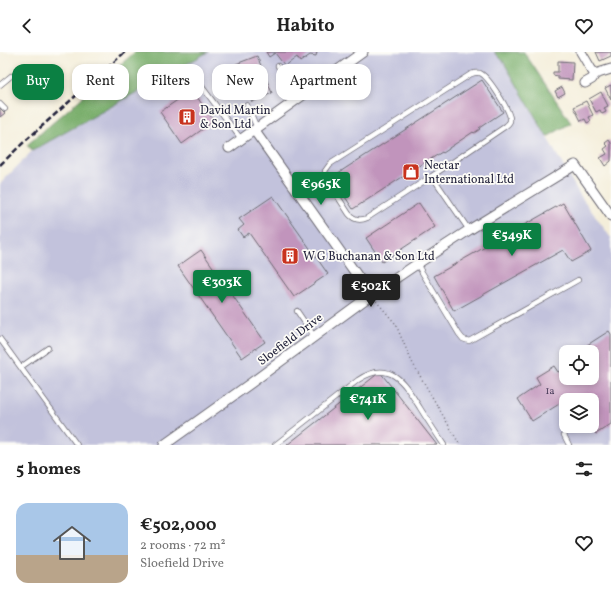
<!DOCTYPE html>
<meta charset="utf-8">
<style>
body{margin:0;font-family:Vollkorn,serif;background:#f2f2f2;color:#222;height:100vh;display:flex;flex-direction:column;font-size:15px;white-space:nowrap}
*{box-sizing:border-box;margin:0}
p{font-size:13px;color:#767676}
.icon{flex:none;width:22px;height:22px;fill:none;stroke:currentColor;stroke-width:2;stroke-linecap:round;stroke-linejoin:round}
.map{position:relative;height:393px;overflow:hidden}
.details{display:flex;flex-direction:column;background:#fff;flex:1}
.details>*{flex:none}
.top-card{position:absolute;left:12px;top:12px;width:400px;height:36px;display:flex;gap:8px}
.controls{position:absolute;left:559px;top:293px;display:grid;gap:8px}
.controls a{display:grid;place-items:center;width:40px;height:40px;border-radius:8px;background:#fff;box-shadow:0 2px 6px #0003;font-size:20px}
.price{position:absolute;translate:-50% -34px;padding:0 9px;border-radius:4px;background:#0b8043;color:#fff;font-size:13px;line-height:26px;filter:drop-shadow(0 1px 2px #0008)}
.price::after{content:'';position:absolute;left:50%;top:24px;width:12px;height:9px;margin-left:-6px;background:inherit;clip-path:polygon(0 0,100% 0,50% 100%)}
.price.active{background:#222;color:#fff}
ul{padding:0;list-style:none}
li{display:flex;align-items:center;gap:12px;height:100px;padding:0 16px}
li+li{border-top:1px solid #e0e0e0}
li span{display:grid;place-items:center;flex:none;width:112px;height:80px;border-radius:12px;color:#555}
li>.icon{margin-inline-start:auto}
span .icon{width:48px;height:48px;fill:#fffc;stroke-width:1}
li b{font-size:17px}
h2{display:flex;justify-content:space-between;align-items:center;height:48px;padding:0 16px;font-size:17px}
.pill{padding:0 14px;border-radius:12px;background:#fff;box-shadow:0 2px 6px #0003;font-size:14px;line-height:36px}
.pill.active{background:#0b8043;color:#fff}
header{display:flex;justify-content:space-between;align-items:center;height:52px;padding:0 16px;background:#fff;font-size:18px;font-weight:700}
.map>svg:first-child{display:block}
.industrial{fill:#c2c2dc;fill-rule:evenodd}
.forest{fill:#76ac68;stroke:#4c6752}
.building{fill:#c194bc}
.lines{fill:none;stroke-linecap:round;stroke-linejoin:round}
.lane-casing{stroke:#6c6973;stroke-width:6}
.street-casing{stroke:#6c6973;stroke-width:11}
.path{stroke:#6c6973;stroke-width:1.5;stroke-dasharray:1 3;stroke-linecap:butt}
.lane{stroke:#fff;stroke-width:4.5}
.street{stroke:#fff;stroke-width:9}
.rail{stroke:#22223b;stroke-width:2.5;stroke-dasharray:6 3;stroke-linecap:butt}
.labels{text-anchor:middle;stroke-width:3.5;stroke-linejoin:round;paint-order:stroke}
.number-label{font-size:10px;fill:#4a3e5b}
.poi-label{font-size:12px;fill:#22223b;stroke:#fdfcf7;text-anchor:start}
.street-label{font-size:12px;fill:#22223b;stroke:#fdfcf7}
</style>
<header><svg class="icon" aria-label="back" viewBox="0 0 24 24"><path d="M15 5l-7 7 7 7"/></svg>Habito<svg class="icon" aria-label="heart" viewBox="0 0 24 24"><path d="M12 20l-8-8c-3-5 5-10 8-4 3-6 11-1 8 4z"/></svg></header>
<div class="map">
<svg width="611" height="393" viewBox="0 0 611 393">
<rect width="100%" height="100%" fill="#fdfcf7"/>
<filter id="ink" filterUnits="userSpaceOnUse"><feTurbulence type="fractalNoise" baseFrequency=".025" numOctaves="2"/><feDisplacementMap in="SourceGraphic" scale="8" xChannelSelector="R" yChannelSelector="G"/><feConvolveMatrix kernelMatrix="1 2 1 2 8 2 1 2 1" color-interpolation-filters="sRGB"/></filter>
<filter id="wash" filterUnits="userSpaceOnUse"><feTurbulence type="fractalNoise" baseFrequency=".012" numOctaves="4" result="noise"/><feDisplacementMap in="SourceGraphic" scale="16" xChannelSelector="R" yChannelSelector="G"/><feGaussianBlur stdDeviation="0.9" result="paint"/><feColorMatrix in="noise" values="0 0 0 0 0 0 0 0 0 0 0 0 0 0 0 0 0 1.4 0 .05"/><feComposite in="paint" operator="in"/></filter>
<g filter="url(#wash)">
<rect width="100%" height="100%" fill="#f4eeda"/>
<path class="industrial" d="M208,0H494L503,9L580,143L611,186V393H0V132L32,99ZM566,300H592V326H566ZM566,348H592V374H566Z"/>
<path class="forest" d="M135,0H208L32,99L27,93Z
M494,0H524L571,71L547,85L503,9Z"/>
<g id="blocks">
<path class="building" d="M266,0H317L316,4L310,3L300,10L297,5L285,14L275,1L269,5Z
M596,0H611V4L600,9Z
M257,4L272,41L252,50L236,12Z
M558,9L573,10L572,28L558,27V24L553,23V20H558Z
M482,28L503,60L479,76L480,77L474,81L473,80L449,96V97L443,101L442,100L413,118L414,120L408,123L407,122L353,157L332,125Z
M611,33V48L605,36Z
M562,35L565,41L558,45L555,39Z
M192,38L214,69L182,92L160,60Z
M601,40L608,54L604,56L606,60L602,62L600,58L596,60L589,47Z
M586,49L593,63L589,65L591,69L587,71L585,67L581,69L574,55Z
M0,56L5,61L0,65Z
M609,88L611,91V109L605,114L600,106L607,102L604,97L608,94L605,91Z
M273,144L328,222L294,245L249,181L243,185L238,178L244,173L239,167Z
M419,151L435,175L382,210L366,186Z
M563,151L591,199L571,210L563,198L454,259L434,224Z
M201,198L265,290L242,306L178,214Z
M609,279L611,282V372L596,382L591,374L592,348H574L572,344L532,369L518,347L540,332L536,325L554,314L558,320L566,316V326H592V300H582L581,297Z
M380,320L437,393H287Z"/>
</g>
</g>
<g filter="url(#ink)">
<use href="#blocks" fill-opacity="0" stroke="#6c6973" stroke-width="1"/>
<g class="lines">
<g class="lane-casing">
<path id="lane" d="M278,14L299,46
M194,24L241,87
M0,33L11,24
M0,52L5,57
M247,53L257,76
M432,124L503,76C506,74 509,72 510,69C512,61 488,24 480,21C477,20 474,21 471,22L330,112L325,119L327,128L349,162C354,168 360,169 367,166L432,124L469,178
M417,212L459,282L463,287L469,289L578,228
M297,259L314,284
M0,287L77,393
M21,315L48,296
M564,383L569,393
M275,393L358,328C391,306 405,332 420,356C428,369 436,381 444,393"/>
</g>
<g class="street-casing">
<path id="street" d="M581,0L591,17L595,22L611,17
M585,31L592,27L595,22
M254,78L371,243
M229,96L363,0
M164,393L251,331L371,243L417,212L469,178L575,113L611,164"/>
</g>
<path class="path" d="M376,249L395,271L412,310L460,393"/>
<use href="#lane" class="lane"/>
<use href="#street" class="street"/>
<path class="rail" d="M0,113L23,91L125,0"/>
</g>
</g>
<defs>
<g id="building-square" transform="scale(0.9)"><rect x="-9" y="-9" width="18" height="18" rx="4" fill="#c8321e" stroke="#fdfcf7"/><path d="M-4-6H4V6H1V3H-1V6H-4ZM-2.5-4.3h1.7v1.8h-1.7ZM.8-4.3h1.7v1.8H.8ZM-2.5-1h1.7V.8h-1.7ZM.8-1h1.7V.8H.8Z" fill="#fff"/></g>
<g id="shop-square" transform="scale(0.9)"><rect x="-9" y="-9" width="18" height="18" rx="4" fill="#c8321e" stroke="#fdfcf7"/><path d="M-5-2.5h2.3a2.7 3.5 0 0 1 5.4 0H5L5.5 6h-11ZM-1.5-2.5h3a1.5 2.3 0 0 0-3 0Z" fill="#fff"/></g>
</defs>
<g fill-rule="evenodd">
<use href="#building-square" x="187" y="65"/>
<use href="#shop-square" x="411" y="120"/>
<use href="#building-square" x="290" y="204"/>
</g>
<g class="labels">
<g class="number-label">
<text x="550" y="342">1a</text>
</g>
<g class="poi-label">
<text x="200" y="62">David Martin<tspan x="200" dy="14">&amp; Son Ltd</tspan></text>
<text x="424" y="117">Nectar<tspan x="424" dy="14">International Ltd</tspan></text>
<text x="303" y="208">W G Buchanan &amp; Son Ltd</text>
</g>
<g class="street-label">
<text transform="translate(290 287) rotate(-37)" y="4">Sloefield Drive</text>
</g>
</g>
</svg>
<div class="controls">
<a><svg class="icon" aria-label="locate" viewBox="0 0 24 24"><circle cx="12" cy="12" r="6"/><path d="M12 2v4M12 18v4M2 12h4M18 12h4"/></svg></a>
<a><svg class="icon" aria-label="layers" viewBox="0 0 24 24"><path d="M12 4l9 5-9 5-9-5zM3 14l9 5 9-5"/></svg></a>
</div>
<b class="price" style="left:321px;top:154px">€965K</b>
<b class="price" style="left:512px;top:205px">€549K</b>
<b class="price" style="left:222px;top:252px">€303K</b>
<b class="price active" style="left:371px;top:256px">€502K</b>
<b class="price" style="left:368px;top:369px">€741K</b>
<div class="top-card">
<a class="pill active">Buy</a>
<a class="pill">Rent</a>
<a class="pill">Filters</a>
<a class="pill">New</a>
<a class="pill">Apartment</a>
</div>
</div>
<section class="details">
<h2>5 homes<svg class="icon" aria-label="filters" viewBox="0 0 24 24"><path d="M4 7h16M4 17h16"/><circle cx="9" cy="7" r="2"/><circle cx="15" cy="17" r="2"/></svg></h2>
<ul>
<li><span style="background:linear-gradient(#a9c7e8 65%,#b9a48a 0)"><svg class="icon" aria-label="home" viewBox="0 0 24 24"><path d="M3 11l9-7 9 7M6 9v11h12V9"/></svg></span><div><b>€502,000</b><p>2 rooms · 72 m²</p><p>Sloefield Drive</p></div><svg class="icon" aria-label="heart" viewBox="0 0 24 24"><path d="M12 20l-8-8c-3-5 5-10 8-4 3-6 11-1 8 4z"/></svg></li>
</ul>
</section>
